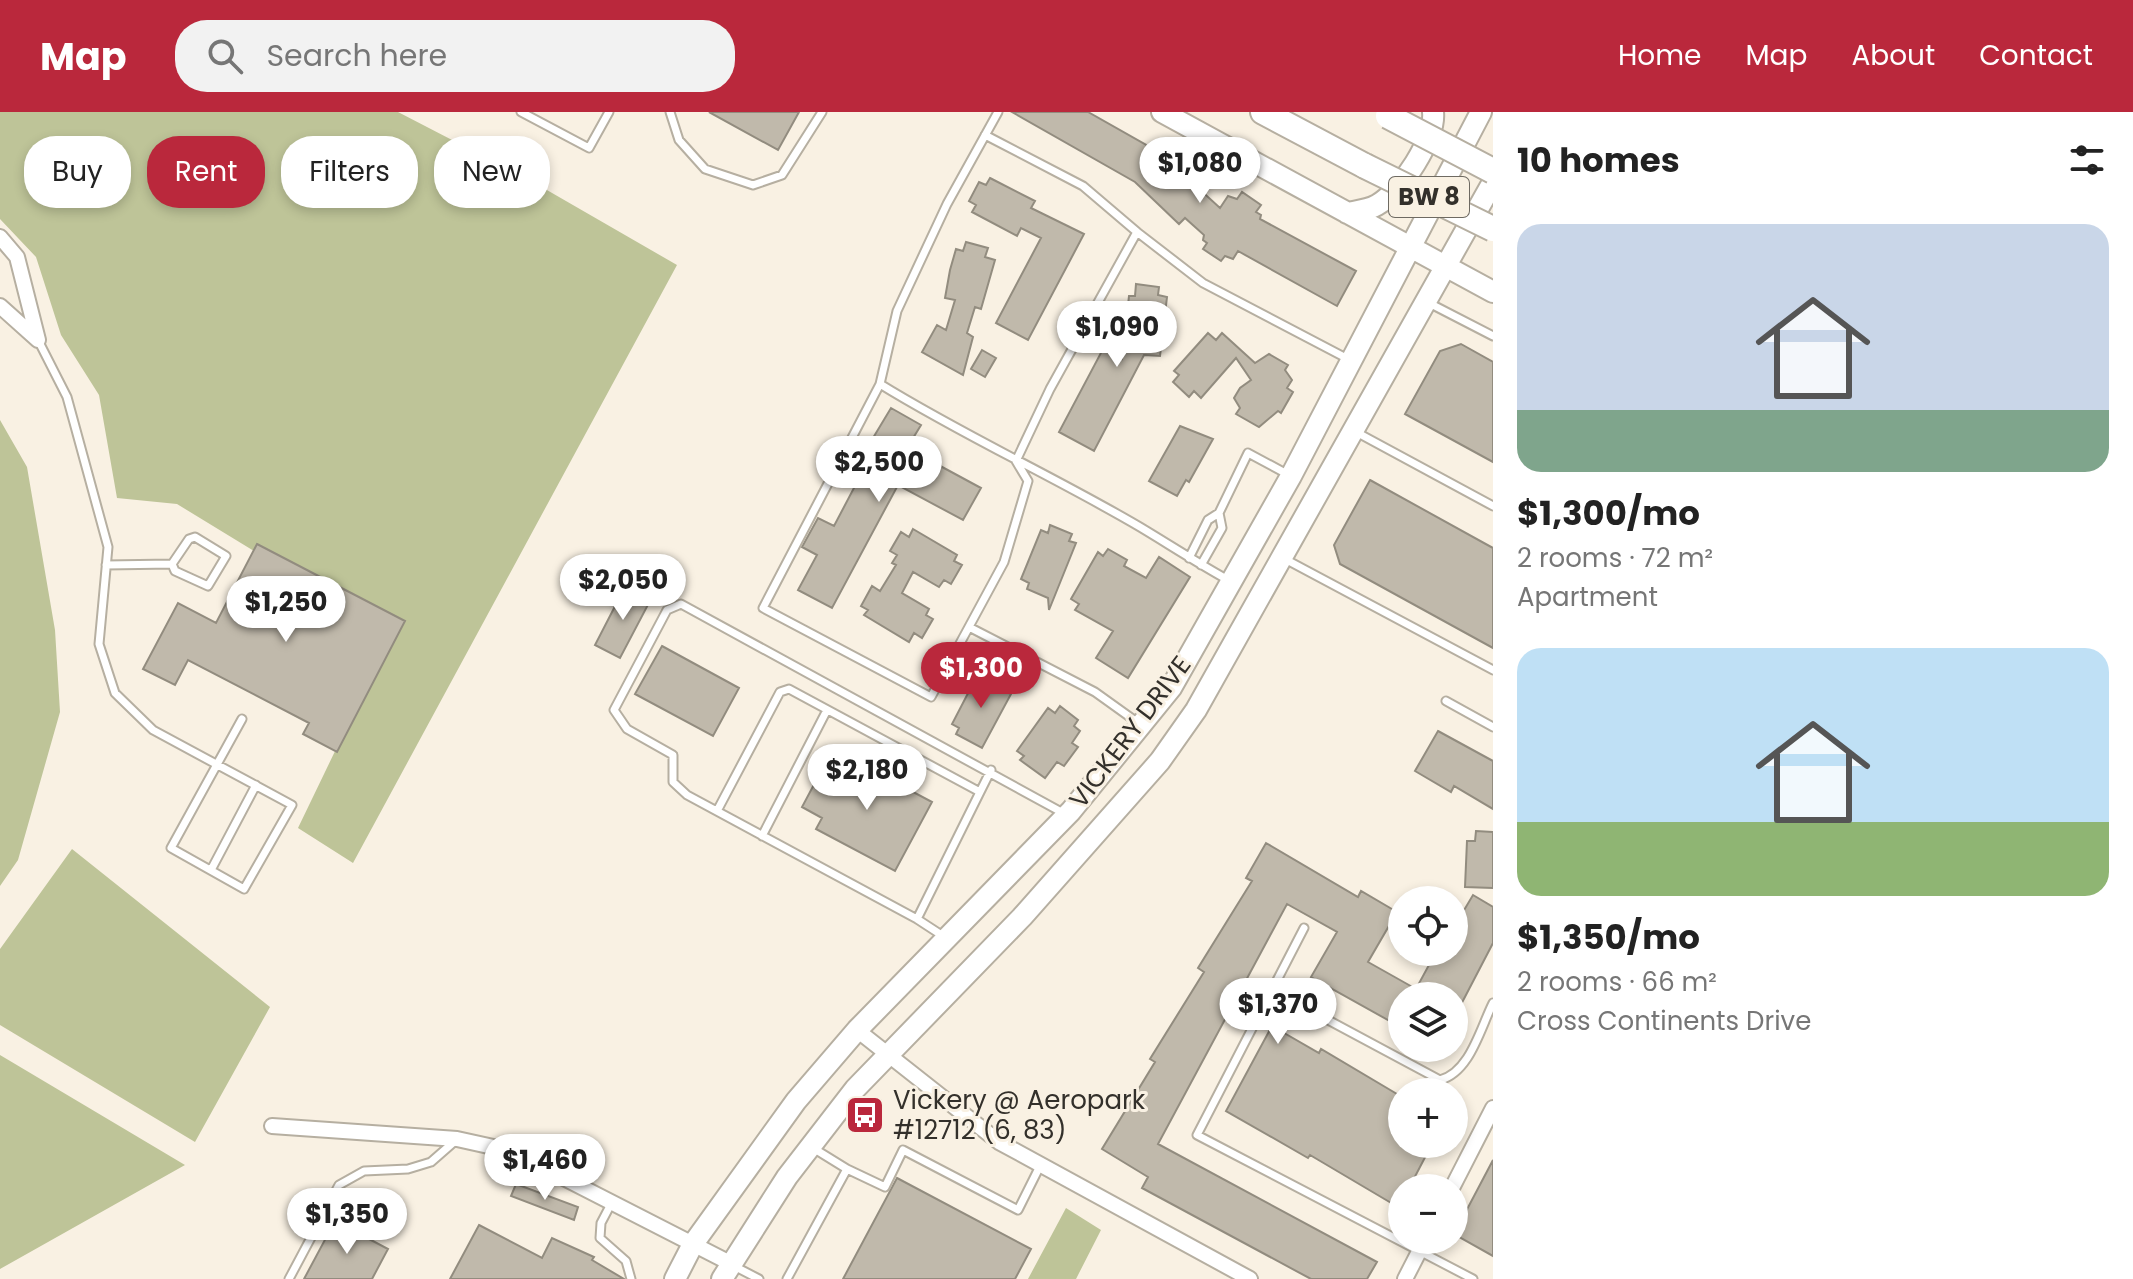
<!DOCTYPE html>
<meta charset="utf-8">
<style>
body{margin:0;font-family:Poppins,sans-serif;background:#f2f2f2;color:#222;height:100vh;display:flex;flex-direction:column;font-size:30px;white-space:nowrap}
*{box-sizing:border-box;margin:0}
p{font-size:26px;color:#767676}
.icon{flex:none;width:44px;height:44px;fill:none;stroke:currentColor;stroke-width:2;stroke-linecap:round;stroke-linejoin:round}
.map{position:relative;flex:1;overflow:hidden}
.drawer{display:flex;flex-direction:column;background:#fff;width:640px}
.drawer>*{flex:none}
.top-card{position:absolute;left:24px;top:24px;width:760px;height:72px;display:flex;gap:16px}
.tools{position:absolute;left:1388px;top:774px;display:grid;gap:16px}
.tools a{display:grid;place-items:center;width:80px;height:80px;border-radius:50%;background:#fff;box-shadow:0 4px 12px #0003;font-size:40px}
.price{position:absolute;translate:-50% -68px;padding:0 18px;border-radius:28px;background:#fff;color:#222;font-size:26px;line-height:52px;filter:drop-shadow(0 2px 4px #0008)}
.price::after{content:'';position:absolute;left:50%;top:48px;width:24px;height:18px;margin-left:-12px;background:inherit;clip-path:polygon(0 0,100% 0,50% 100%)}
.price.selected{background:#ba283c;color:#fff}
ul{padding:0;list-style:none}
li{display:grid;align-content:center;gap:16px;height:424px;padding:0 24px}
li span{display:grid;place-items:center;height:248px;border-radius:24px;color:#555}
li>.icon{margin-inline-start:auto}
span .icon{width:144px;height:144px;fill:#fffc;stroke-width:1}
li b{font-size:34px}
h2{display:flex;justify-content:space-between;align-items:center;height:96px;padding:0 24px;font-size:34px}
.tag{padding:0 28px;border-radius:32px;background:#fff;box-shadow:0 4px 12px #0003;font-size:28px;line-height:72px}
.tag.selected{background:#ba283c;color:#fff}
header{display:flex;align-items:center;gap:48px;box-sizing:border-box;height:112px;padding:0 40px;background:#ba283c;color:#fff}
header strong{font-size:38px}
nav{display:flex;gap:44px;margin-inline-start:auto;font-size:28px}
.search{width:560px;height:72px;background:#f2f2f2;display:flex;align-items:center;gap:20px;box-sizing:border-box;padding:0 28px;border-radius:32px;color:#767676;font-size:30px}
main{display:flex;flex:1;min-height:0}
.map>svg:first-child{display:block}
.forest{fill:#bec498}
.building{fill:#c0b9ab;stroke:#928c7f;stroke-width:2}
.lines{fill:none;stroke-linecap:round;stroke-linejoin:round}
.lane-casing{stroke:#b6afa1;stroke-width:11}
.street-casing{stroke:#b6afa1;stroke-width:18}
.secondary-casing{stroke:#b6afa1;stroke-width:24}
.highway-casing{stroke:#b6afa1;stroke-width:28}
.lane{stroke:#fff;stroke-width:7}
.street{stroke:#fff;stroke-width:14}
.secondary{stroke:#fff;stroke-width:20}
.highway{stroke:#fff;stroke-width:24}
.highway-bridge-casing{stroke:#b6afa1;stroke-width:28;stroke-linecap:butt}
.highway-bridge{stroke:#fff;stroke-width:24}
.labels{text-anchor:middle;stroke-width:6;stroke-linejoin:round;paint-order:stroke}
.shield{fill:#f9f1e3;stroke:#6e6a62;stroke-width:2}
.shield-label{font-size:24px;font-weight:bold;fill:#33302b}
.street-label{font-size:26px;fill:#33302b;stroke:#f9f1e3}
.poi-label{font-size:26px;fill:#33302b;stroke:#f9f1e3;text-anchor:start}
</style>
<header>
<strong>Map</strong>
<div class="search"><svg class="icon" aria-label="search" viewBox="0 0 24 24"><circle cx="10" cy="10" r="6"/><path d="M15 15l6 6"/></svg>Search here</div>
<nav><a>Home</a><a>Map</a><a>About</a><a>Contact</a></nav>
</header>
<main>
<div class="map">
<svg width="1493" height="1167" viewBox="0 0 1493 1167">
<rect width="100%" height="100%" fill="#f9f1e3"/>
<path class="forest" d="M0,0H398L533,70L677,153L353,751L298,716L391,523L177,392L117,386L99,283L61,223L36,145L0,107Z
M0,308L27,355L55,518L60,600L18,748L0,774Z
M72,737L270,895L195,1030L0,913V837Z
M0,943L185,1053L0,1157Z
M1066,1096L1101,1118L1076,1167H1028Z"/>
<path class="building" d="M709,0H799L778,38Z
M1012,0H1088L1148,34L1146,38L1165,55L1171,48L1180,56L1184,52L1203,68L1197,75L1220,96L1228,84L1237,87L1242,80L1261,93L1256,100L1261,103L1260,107L1356,159L1337,194L1238,139L1233,147L1225,144L1221,149L1203,137L1207,131L1203,128L1204,123L1185,106L1179,112L1135,70Z
M990,66L1035,89L1031,96L1084,122L1028,228L996,211L1041,126L1021,116L1017,124L972,100L976,93L969,89L979,70L986,73Z
M966,130L988,136L985,145L995,148L981,197L975,195L967,221L973,225L963,263L922,240L937,213L946,218L955,188L945,186L950,158L956,137L963,139Z
M1136,172L1159,175L1158,183L1167,185L1160,244L1144,243L1094,339L1059,320L1103,237L1122,247L1129,184H1135Z
M1208,221L1216,228L1222,221L1255,251L1269,242L1288,253L1285,258L1292,268L1287,276L1293,280L1281,301L1278,299L1259,315L1236,302L1240,296L1234,286L1240,276L1251,268L1236,246L1201,286L1194,279L1189,285L1173,270L1179,263L1174,259Z
M1461,232L1493,250V350L1405,302L1440,239Z
M982,238L996,246L985,265L971,257Z
M891,296L921,313L907,336L981,376L963,408L898,373L832,496L798,478L817,443L802,435L818,406L834,414L865,355L858,351Z
M1180,314L1213,327L1189,370L1186,368L1177,384L1149,369Z
M1370,368L1493,436V536L1340,452L1334,433Z
M1050,413L1072,422L1069,429L1076,431L1049,498L1048,486L1027,477L1029,471L1021,467L1041,418L1048,421Z
M913,417L957,443L954,449L962,453L951,472L944,468L939,475L913,460L902,481L929,497L926,503L933,507L922,526L914,521L909,530L864,503L868,498L861,494L872,474L880,479L896,453L892,451L897,443L890,439L901,420L909,425Z
M257,432L405,509L337,640L303,622L309,611L188,548L175,573L143,557L178,491L216,511Z
M1108,437L1127,448L1124,454L1146,466L1159,445L1190,465L1128,566L1096,546L1113,519L1075,498L1079,492L1071,487L1098,440L1103,444Z
M626,473L651,487L620,546L595,533Z
M662,534L739,576L713,624L635,582Z
M988,562L1008,572L1004,579L1011,582L982,636L956,622L959,616L952,612L977,564L984,568Z
M1060,594L1078,608L1074,614L1080,619L1072,631L1078,635L1064,654L1057,650L1045,666L1020,648L1024,644L1017,639L1048,596L1055,601Z
M1438,619L1493,649V697L1454,674L1451,680L1415,659Z
M853,648L932,690L895,759L816,717L822,706L802,695L826,650L846,661Z
M1476,719L1493,720V776L1465,775L1467,729H1475Z
M1266,731L1358,785L1361,779L1397,800L1368,850L1416,877L1436,840H1454V815L1473,783L1493,795V831L1454,906V884H1402V900L1395,912L1311,865L1337,820L1287,792L1158,1032L1377,1150L1367,1167H1311L1142,1076L1148,1065L1102,1037L1155,950L1150,947L1204,860L1198,856L1252,769L1246,766Z
M1272,914L1319,941L1321,937L1402,985V1032H1432L1409,1076H1402L1398,1095L1310,1043L1308,1046L1226,999Z
M1493,1048V1144L1454,1122Z
M897,1066L1031,1137L1015,1167H843Z
M516,1072L578,1095L574,1108L511,1084Z
M335,1109L388,1137L372,1167H304Z
M479,1113L542,1146L552,1126L594,1145L592,1148L624,1167H450Z"/>
<g class="lines">
<g class="lane-casing">
<path id="lane" d="M521,0L589,36L609,0
M670,0L679,28L705,57L753,73L782,63L822,0
M985,23L1083,74L1137,120L1050,277L1016,349L1028,369L1004,450L931,585L763,496L880,272C964,324 1055,365 1140,415C1170,433 1199,452 1230,469
M1137,120L1203,171L1350,248
M1427,190L1493,224
M38,228L67,285L108,435L99,532L115,581L153,618L292,693L244,777L171,736L242,607
M880,272L897,199L947,92L998,0
M1356,320L1493,394
M1189,446L1208,408L1219,401L1248,341L1289,363
M1283,446L1493,558
M106,453L172,452L189,427L195,425L226,444L208,474L175,459L172,452
M1201,453L1222,416L1219,401
M969,515L1095,580L1141,613
M1446,589L1493,615
M980,680L991,658
M717,699L780,580L789,577L980,680L917,807
M762,724L827,598
M211,758L256,673
M1304,816L1197,1023L1473,1167
M943,824L917,807L687,683L673,670V643L627,617L614,598L667,498L681,492L1065,702
M1272,878L1440,968C1470,960 1480,917 1493,891
M847,1057L885,1075L903,1038L1018,1098L1040,1054
M612,1090L601,1111L600,1126L626,1149L631,1167
M732,1153L759,1167
M289,1167L339,1073L364,1059L408,1057L431,1050L455,1029
M787,1167L847,1057L813,1036"/>
</g>
<g class="street-casing">
<path id="street" d="M0,125L17,145L38,228
M0,194L38,228
M857,918L999,1030L1250,1167
M272,1014L457,1027L511,1039L730,1151
M1452,1076L1493,996
M1405,1167L1425,1128"/>
</g>
<g class="secondary-casing">
<path id="secondary" d="M1162,0L1493,180
M1347,101C1357,99 1369,98 1377,93C1401,80 1436,26 1433,0
M675,1167L693,1132L796,989L857,918L1071,699L1171,576L1291,364L1481,0
M722,1167L787,1065L855,977L1022,805L1160,649L1196,598L1493,70"/>
</g>
<g class="highway-casing">
<path id="highway" d="M1263,0L1365,54"/>
</g>
<use href="#lane" class="lane"/>
<use href="#street" class="street"/>
<use href="#secondary" class="secondary"/>
<use href="#highway" class="highway"/>
<g class="highway-bridge-casing">
<path id="highway-bridge" d="M1388,4L1493,59
M1365,54L1493,117"/>
</g>
<use href="#highway-bridge" class="highway-bridge"/>
</g>
<defs>
<g id="bus-square" transform="scale(2)"><rect x="-9" y="-9" width="18" height="18" rx="4" fill="#ba283c" stroke="#f9f1e3"/><path d="M-5-6H5V4H4V6H2V4H-2V6H-4V4H-5ZM-3.5-4V0h7V-4ZM-3.5 1.2v1.5H-2V1.2ZM2 1.2v1.5H3.5V1.2Z" fill="#fff"/></g>
</defs>
<g fill-rule="evenodd">
<use href="#bus-square" x="865" y="1003"/>
</g>
<g class="labels">
<rect class="shield" x="1389" y="65" width="80" height="40" rx="6"/>
<g class="shield-label">
<text x="1429" y="93">BW 8</text>
</g>
<g class="street-label">
<text transform="translate(1130 620) rotate(-53)" y="9">VICKERY DRIVE</text>
</g>
<g class="poi-label">
<text x="893" y="997">Vickery @ Aeropark<tspan x="893" dy="30">#12712 (6, 83)</tspan></text>
</g>
</g>
</svg>
<div class="tools">
<a><svg class="icon" aria-label="locate" viewBox="0 0 24 24"><circle cx="12" cy="12" r="6"/><path d="M12 2v4M12 18v4M2 12h4M18 12h4"/></svg></a>
<a><svg class="icon" aria-label="layers" viewBox="0 0 24 24"><path d="M12 4l9 5-9 5-9-5zM3 14l9 5 9-5"/></svg></a>
<a>+</a>
<a>−</a>
</div>
<b class="price" style="left:1200px;top:93px">$1,080</b>
<b class="price" style="left:1117px;top:257px">$1,090</b>
<b class="price" style="left:879px;top:392px">$2,500</b>
<b class="price" style="left:623px;top:510px">$2,050</b>
<b class="price" style="left:286px;top:532px">$1,250</b>
<b class="price selected" style="left:981px;top:598px">$1,300</b>
<b class="price" style="left:867px;top:700px">$2,180</b>
<b class="price" style="left:1278px;top:934px">$1,370</b>
<b class="price" style="left:545px;top:1090px">$1,460</b>
<b class="price" style="left:347px;top:1144px">$1,350</b>
<div class="top-card">
<a class="tag">Buy</a>
<a class="tag selected">Rent</a>
<a class="tag">Filters</a>
<a class="tag">New</a>
</div>
</div>
<section class="drawer">
<h2>10 homes<svg class="icon" aria-label="filters" viewBox="0 0 24 24"><path d="M4 7h16M4 17h16"/><circle cx="9" cy="7" r="2"/><circle cx="15" cy="17" r="2"/></svg></h2>
<ul>
<li><span style="background:linear-gradient(#c9d6e8 75%,#7fa58c 0)"><svg class="icon" aria-label="home" viewBox="0 0 24 24"><path d="M3 11l9-7 9 7M6 9v11h12V9"/></svg></span><div><b>$1,300/mo</b><p>2 rooms · 72 m²</p><p>Apartment</p></div></li>
<li><span style="background:linear-gradient(#bfe0f5 70%,#8fb573 0)"><svg class="icon" aria-label="home" viewBox="0 0 24 24"><path d="M3 11l9-7 9 7M6 9v11h12V9"/></svg></span><div><b>$1,350/mo</b><p>2 rooms · 66 m²</p><p>Cross Continents Drive</p></div></li>
</ul>
</section>
</main>
